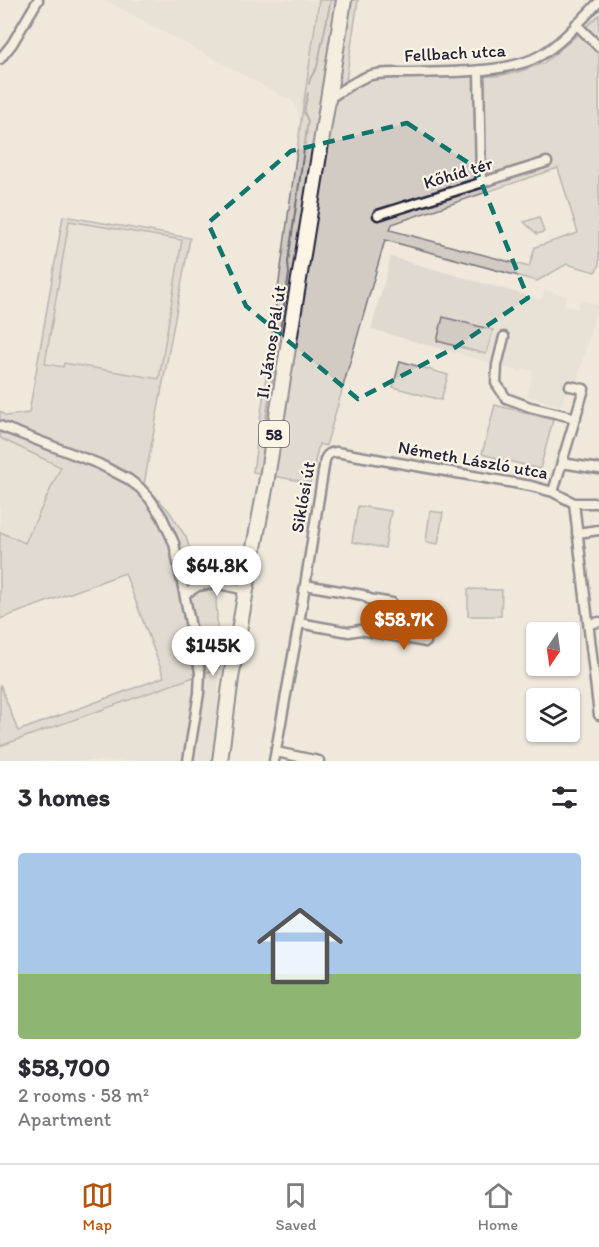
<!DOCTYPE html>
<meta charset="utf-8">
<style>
body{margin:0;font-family:Itim,sans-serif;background:#f7f7f7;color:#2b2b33;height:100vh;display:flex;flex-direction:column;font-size:22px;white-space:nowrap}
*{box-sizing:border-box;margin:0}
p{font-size:20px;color:#7c7c81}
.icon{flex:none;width:33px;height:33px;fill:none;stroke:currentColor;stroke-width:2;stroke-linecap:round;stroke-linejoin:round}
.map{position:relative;height:761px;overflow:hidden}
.panel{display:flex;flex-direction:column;background:#fff;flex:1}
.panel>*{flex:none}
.needle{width:39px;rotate:193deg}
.buttons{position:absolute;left:526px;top:622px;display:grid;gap:12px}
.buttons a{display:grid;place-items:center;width:54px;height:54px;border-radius:6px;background:#fff;box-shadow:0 2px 4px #0004;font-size:30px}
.price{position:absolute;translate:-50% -51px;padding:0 14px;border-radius:21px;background:#fff;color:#222;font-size:20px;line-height:39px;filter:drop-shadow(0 2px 3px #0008)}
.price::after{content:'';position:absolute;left:50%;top:36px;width:18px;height:14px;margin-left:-9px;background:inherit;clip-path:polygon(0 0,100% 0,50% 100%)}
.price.current{background:#b45309;color:#fff}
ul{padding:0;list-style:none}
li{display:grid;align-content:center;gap:12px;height:318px;padding:0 18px}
li span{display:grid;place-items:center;height:186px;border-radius:6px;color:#555}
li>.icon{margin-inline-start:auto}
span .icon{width:108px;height:108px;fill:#fffc;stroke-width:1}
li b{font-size:26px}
h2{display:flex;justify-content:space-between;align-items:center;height:72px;padding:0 18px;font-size:26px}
.dock{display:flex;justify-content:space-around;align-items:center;height:84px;border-top:2px solid #e1e1e2;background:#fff;font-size:16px;color:#7c7c81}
.dock a{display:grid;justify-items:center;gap:3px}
.dock .current{color:#b45309}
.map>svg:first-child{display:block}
.built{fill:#e0d9cf}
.green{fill:#d1cbc3;stroke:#7a767f;stroke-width:1.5;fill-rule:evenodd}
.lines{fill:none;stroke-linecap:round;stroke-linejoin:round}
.stream{stroke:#716f79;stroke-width:2}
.street-casing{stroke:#22223b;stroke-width:13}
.primary-casing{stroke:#22223b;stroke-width:18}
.street{stroke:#fcf5e5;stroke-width:8}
.primary{stroke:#fcf5e5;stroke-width:14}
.marked{fill:none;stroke:#0f766e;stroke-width:4.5;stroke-dasharray:12 8;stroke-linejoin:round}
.labels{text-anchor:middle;stroke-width:4.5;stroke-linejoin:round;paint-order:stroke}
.shield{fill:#fcf5e5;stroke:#63616e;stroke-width:1.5}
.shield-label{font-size:16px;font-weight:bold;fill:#22223b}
.street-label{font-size:18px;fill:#22223b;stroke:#fcf5e5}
</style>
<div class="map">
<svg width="599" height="761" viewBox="0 0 599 761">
<rect width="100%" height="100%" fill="#efe8db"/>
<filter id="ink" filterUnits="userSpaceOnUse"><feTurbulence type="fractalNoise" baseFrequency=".0167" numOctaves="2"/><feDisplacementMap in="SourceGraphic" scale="12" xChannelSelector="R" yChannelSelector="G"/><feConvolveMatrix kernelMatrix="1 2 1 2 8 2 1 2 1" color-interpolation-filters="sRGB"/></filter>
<g filter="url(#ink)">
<path class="built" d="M105,0H319L301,121L294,102Z
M69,221L182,240L159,379L64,363L63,367L45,364Z
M391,257L542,300L545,290L566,296L564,305L577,309L580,300L598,305L576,384L568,382L561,406L527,396L533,371L524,368L522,372L371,329Z
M0,438L61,467L25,544L0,532Z
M219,668L217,761H0V746Z"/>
<path class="green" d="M319,0H358L346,80L497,76L518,72L544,63L575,37L599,15V266L595,272L567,264L537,281L385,240L326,446L319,444L310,483L253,472L301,121ZM558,168L578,233L535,247L529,267L390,230L392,224Z
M63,216L190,238L144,484L169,511L186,537L194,562L215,573L219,668L0,746V684L18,731L164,677L125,573L0,619V532L25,543L61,467L0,438V411L6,416L29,413ZM69,221L182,240L159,379L64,363L63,367L45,364Z
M539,217L544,232L537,234L524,222Z
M443,317L493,330L486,354L437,341Z
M400,361L448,375L441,400L393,387Z
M495,405L553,420L540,469L482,454Z
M358,506L391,511L385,548L352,542Z
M430,511L443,513L438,544L426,542Z
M468,589L502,590L501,616H468Z"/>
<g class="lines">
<path class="stream" d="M309,84L310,79L317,67L331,0
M264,431L289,274L288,262L308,121L304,112L308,93"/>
<g class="street-casing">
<path id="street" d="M576,24L599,47
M0,59L12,44L38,0
M479,70L481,183
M328,99C341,91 354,81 368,76C379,72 393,73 405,73C442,72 510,74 541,55C563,42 581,20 599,2
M378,215L547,162
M504,337L497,365L496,383L506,398L530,407L576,418
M0,426L99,464L128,479L140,488L150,499L162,517L174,543L200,672L199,693L188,761
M562,463L599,469
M553,492L584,389L570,386
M574,503H599
M577,533L599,530
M185,594L198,586L214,583L246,590
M299,623L349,632L360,630L388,635L392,603L369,599L363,595L305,585
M589,624L599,622
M388,635L426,642
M276,752L319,761
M274,761L299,623L325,460C327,454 330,453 336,452L531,486L553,492L574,503L599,715"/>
</g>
<g class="primary-casing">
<path id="primary" d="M220,761L231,678L246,590L266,484L344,0"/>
</g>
<use href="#street" class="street"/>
<use href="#primary" class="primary"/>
</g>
</g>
<path d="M0 0H599V761H0ZM407,123L475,167L528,298L456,347L358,399L246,306L208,223L291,151Z" fill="#efe8db" fill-opacity=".55" fill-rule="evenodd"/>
<path class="marked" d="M407,123L475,167L528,298L456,347L358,399L246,306L208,223L291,151Z"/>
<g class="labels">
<rect class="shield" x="259" y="421" width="30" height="26" rx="4.5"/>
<g class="shield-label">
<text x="274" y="440">58</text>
</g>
<g class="street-label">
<text transform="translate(455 53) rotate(-3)" y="6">Fellbach utca</text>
<text transform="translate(458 173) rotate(-17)" y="6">Kőhíd tér</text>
<text transform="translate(271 342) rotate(-81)" y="6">II. János Pál út</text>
<text transform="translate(473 460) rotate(10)" y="6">Németh László utca</text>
<text transform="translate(303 497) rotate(-80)" y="6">Siklósi út</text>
</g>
</g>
</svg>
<div class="buttons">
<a><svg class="needle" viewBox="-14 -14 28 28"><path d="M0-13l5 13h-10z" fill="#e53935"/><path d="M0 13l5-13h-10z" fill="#7c7c81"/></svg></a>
<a><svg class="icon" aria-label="layers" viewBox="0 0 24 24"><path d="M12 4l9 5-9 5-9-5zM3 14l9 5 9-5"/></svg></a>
</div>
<b class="price" style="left:217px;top:597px">$64.8K</b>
<b class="price current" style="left:404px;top:651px">$58.7K</b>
<b class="price" style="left:213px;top:677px">$145K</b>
</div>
<section class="panel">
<h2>3 homes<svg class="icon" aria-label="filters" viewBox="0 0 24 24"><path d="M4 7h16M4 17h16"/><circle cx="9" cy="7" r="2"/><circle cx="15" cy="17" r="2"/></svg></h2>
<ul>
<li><span style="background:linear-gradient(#a9c7e8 65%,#8fb573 0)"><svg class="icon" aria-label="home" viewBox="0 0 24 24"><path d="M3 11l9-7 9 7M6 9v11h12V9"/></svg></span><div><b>$58,700</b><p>2 rooms · 58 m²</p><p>Apartment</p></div></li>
</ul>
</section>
<nav class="dock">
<a class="current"><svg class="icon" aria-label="map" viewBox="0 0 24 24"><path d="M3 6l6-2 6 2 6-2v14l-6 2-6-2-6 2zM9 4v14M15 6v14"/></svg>Map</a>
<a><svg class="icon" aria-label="saved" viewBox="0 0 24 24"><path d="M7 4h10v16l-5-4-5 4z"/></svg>Saved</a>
<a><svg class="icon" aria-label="home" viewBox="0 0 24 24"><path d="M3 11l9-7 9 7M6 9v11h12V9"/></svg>Home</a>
</nav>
